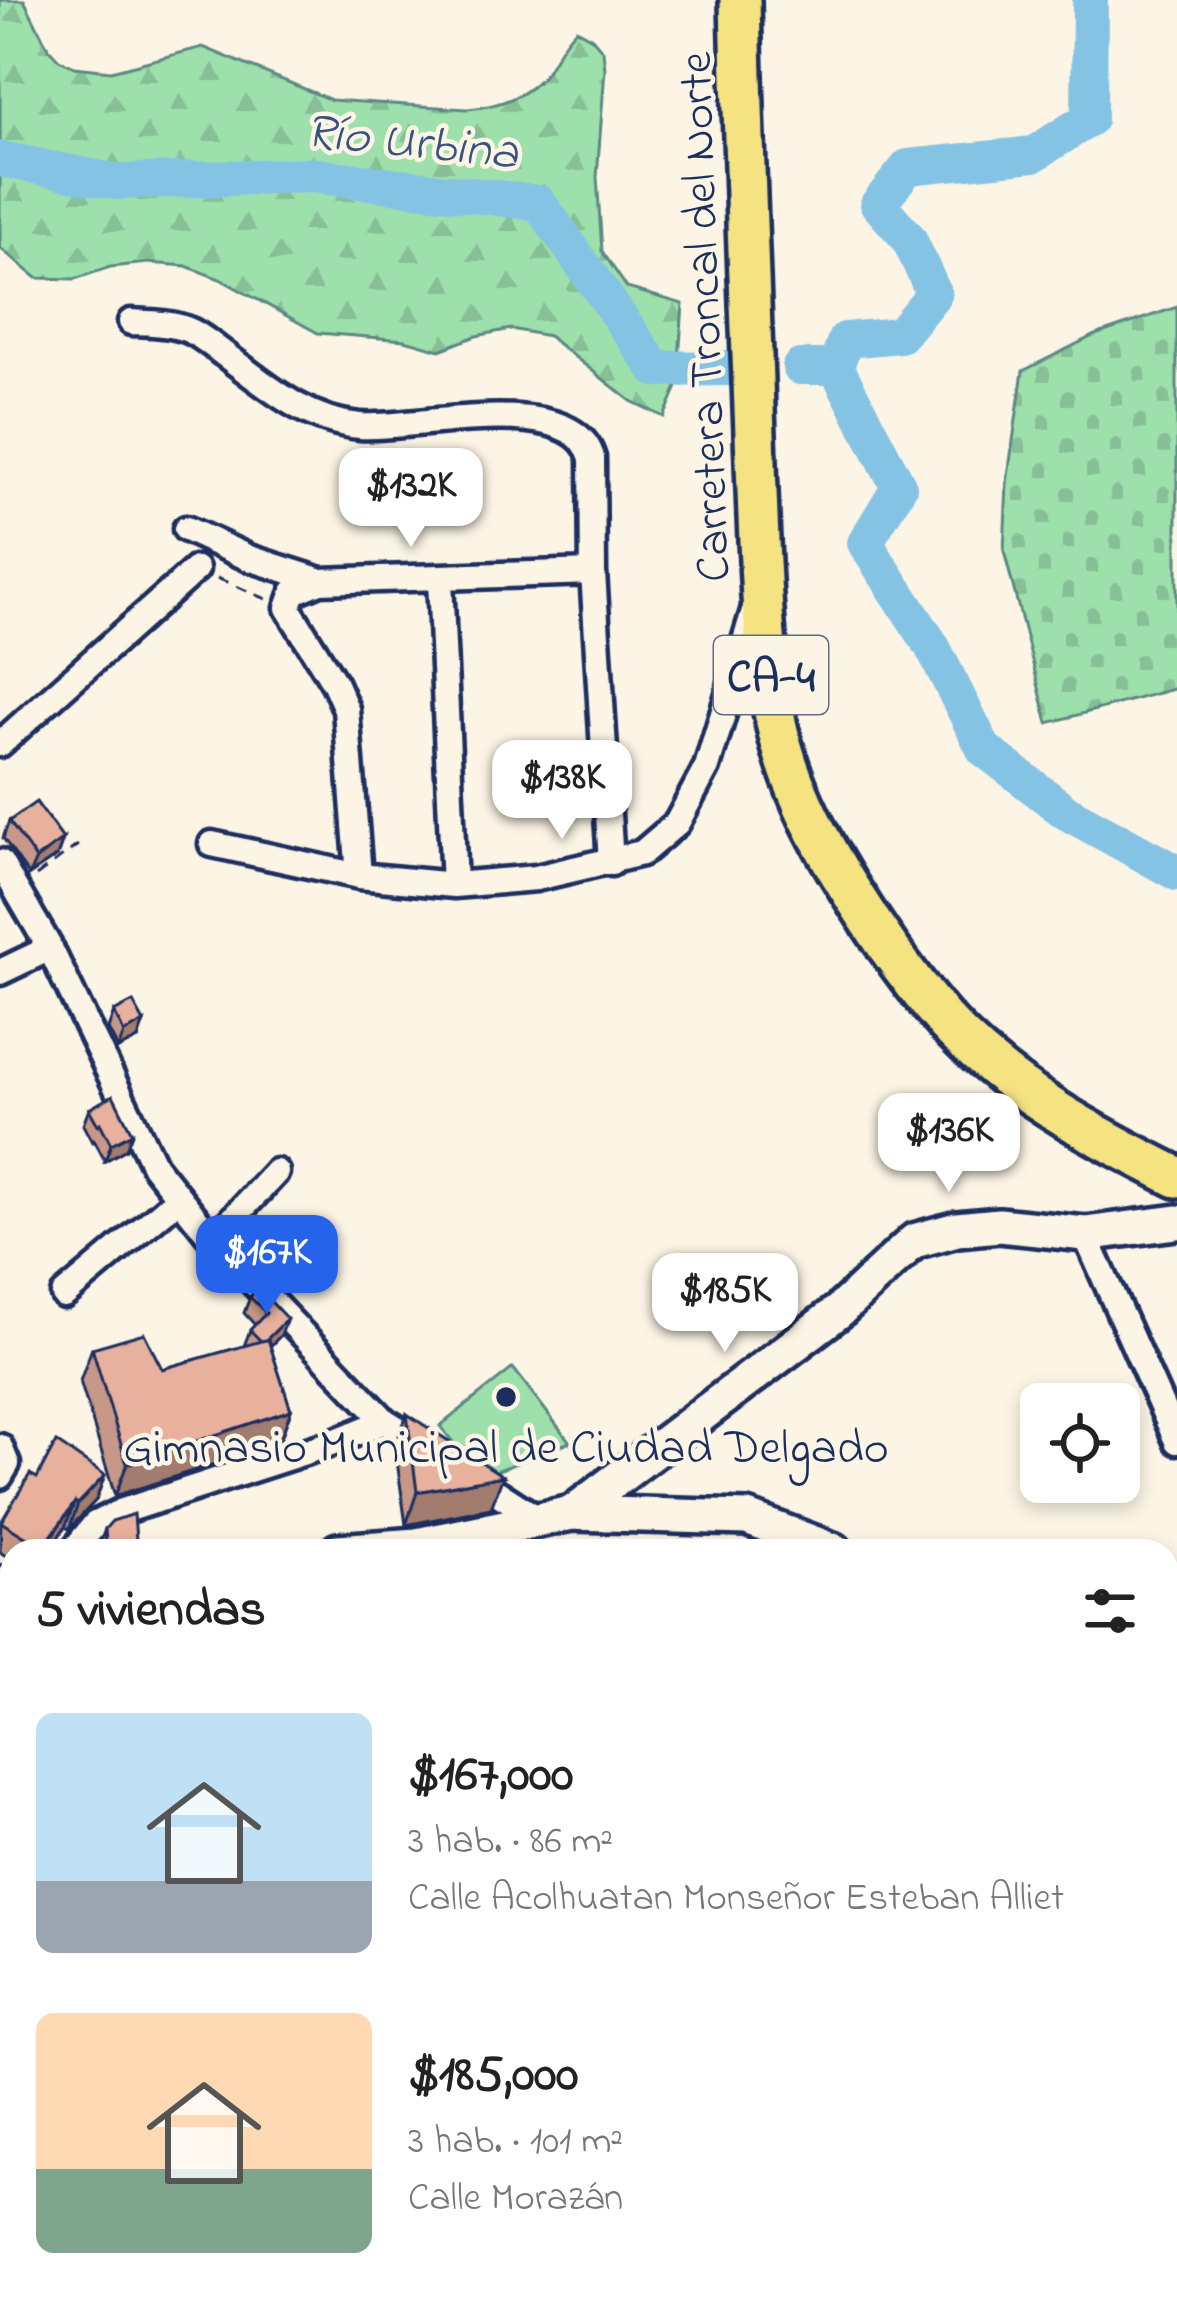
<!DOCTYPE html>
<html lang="es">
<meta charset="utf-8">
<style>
body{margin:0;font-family:"Indie Flower",sans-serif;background:#f2f2f2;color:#222;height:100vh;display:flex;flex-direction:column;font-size:45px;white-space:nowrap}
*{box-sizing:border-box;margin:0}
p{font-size:39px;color:#767676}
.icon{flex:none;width:66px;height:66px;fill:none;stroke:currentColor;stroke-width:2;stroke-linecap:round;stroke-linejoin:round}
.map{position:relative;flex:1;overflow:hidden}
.drawer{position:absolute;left:0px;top:1539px;width:1179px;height:771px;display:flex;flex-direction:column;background:#fff;border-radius:36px 36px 0 0;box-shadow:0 6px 18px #0003}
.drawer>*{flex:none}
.buttons{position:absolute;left:1020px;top:1383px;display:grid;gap:24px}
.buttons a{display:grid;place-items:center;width:120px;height:120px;border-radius:18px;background:#fff;box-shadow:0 6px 18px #0003;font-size:60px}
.price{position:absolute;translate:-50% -102px;padding:0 27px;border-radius:24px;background:#fff;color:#222;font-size:39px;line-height:78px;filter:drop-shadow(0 3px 6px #0008)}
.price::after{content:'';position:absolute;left:50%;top:72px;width:36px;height:27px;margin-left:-18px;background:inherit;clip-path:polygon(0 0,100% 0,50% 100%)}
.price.on{background:#2563eb;color:#fff}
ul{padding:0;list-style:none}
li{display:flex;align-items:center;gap:36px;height:300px;padding:0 36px}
li span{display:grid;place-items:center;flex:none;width:336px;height:240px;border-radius:18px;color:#555}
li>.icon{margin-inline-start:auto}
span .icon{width:144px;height:144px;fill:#fffc;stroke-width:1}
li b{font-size:51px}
h2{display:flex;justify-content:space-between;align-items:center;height:144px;padding:0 36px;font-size:51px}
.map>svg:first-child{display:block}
.forest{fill:url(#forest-firs);stroke:#5c8884;stroke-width:3}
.cemetery{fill:url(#cemetery-stones);stroke:#5c8884;stroke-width:3}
.pitch{fill:#9de0ab;stroke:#5c8884;stroke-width:3}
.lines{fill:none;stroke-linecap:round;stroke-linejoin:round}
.river{stroke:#85c3e5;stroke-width:36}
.street-casing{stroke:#1b2f5e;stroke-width:33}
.secondary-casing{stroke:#1b2f5e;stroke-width:42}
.primary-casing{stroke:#1b2f5e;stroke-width:48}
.path{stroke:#1b2f5e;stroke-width:3;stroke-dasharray:12 9;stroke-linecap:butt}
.street{stroke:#fcf5e5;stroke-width:24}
.secondary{stroke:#fcf5e5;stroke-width:33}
.primary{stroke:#f5e382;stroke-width:39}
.wall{fill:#c79887;stroke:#1b2f5e;stroke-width:3}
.shaded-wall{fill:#a27c6e;stroke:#1b2f5e;stroke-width:3}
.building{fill:#e7b19d;stroke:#1b2f5e;stroke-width:3}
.poi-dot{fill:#1b2f5e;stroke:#fcf5e5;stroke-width:4.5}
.labels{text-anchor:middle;stroke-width:9;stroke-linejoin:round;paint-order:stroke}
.shield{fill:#fcf5e5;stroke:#5e6a86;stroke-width:3}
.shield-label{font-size:45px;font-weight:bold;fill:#1b2f5e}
.street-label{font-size:48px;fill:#1b2f5e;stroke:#fcf5e5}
.poi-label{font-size:48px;fill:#1b2f5e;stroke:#fcf5e5}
.water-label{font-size:51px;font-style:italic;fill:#365480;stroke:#fcf5e5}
</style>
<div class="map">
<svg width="1177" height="2308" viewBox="0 0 1177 2308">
<defs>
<pattern id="forest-firs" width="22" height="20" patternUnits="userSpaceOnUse" patternTransform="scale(3)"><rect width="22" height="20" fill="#9de0ab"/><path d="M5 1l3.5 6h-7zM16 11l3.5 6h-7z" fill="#87c096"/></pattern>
<pattern id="cemetery-stones" width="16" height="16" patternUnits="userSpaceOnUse" patternTransform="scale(3)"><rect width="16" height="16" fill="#9de0ab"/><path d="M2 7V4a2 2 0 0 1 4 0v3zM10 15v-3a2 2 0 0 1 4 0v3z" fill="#87c096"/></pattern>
</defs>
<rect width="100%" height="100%" fill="#fcf5e5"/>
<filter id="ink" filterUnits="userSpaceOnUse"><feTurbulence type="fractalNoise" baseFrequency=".00833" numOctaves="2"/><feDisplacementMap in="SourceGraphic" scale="24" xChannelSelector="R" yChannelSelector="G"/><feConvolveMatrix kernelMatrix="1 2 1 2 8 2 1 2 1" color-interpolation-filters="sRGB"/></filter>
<g filter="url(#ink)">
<path class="forest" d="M0,0H24L48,48L59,60L75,67L111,71L203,47L331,100L467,109C497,107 529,96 547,71C557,56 562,42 576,29L592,38L603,51L605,69L597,177L602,251L627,288L683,304L677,387L664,417L631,401L548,336L511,329L476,336L440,350L405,340L318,333L220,279L186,266L148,263L110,267L75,279L37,278L0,248Z"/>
<path class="cemetery" d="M1177,307V688L1048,723L1004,551L1007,483L1023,371L1095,335Z"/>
<path class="pitch" d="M513,1368L570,1442L481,1477L440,1426Z"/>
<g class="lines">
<path class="river" d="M0,159L117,182L310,175L539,203L656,369L731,368
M800,367H836
M836,367L899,487L865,543L932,646L984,749L1066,812L1177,873
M836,367L845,340L900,335L934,294L909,239L878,204L908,167L1034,154L1089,119L1090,0"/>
<g class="street-casing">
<path id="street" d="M131,322C150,323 169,323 186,329C200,334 213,346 224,354C267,386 305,421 360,426C414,430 573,389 592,458L593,572L611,863
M186,529L249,558L318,580
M440,580L454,885
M0,744L196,569
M212,844L359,876L454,885L536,878L642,853L677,823L707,767L754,611
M0,862L50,948L154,1166L213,1240L385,1421L428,1448
M359,876L346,709L335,684L288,608L294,592L320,581L593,572
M0,972L50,948
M1085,1234L1177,1441
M213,1240L276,1172
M64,1295L179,1198
M0,1447L7,1464L0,1476
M473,1477L541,1521
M73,1551L95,1524L120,1512L326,1445L385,1421
M0,1864L12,1866
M1167,1962L1177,1952
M1167,2145L1177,2137
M1167,2289L1177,2292
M738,2298L745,2302"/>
</g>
<g class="secondary-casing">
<path id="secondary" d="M572,1513L747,1518L835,1551
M338,1551L417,1545L572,1513L839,1311L914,1241L957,1229L999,1225L1085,1234L1177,1222
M0,1584V1603
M1167,1755L1177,1764"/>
</g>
<g class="primary-casing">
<path id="primary" d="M740,0C743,136 749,272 754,408C758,506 759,609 773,706C784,776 817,838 854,896C882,940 911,982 945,1021C1008,1090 1095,1136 1177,1177"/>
</g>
<path class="path" d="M217,578L269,600
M36,876L78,845"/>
<use href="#street" class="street"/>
<use href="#secondary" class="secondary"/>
<use href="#primary" class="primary"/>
</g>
<path class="wall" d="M9,821L63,839L57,856L29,875L3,838Z
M114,1012L138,1039L118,1049L108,1029Z
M89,1109L132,1133L126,1149L105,1161L94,1140L92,1142L83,1125Z
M258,1288L281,1335L270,1346L291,1410L279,1443L115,1496L80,1381L92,1348L162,1369L244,1346L250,1330L255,1325L244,1313L250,1297Z
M407,1414L491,1508L406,1525L395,1447Z
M37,1478L96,1500L69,1529L65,1527L49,1551H12V1560L0,1552L1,1522Z
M105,1529L136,1540L132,1551H99V1546Z
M12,1597V1673L2,1648L1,1628Z"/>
<path class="shaded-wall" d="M63,839L57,856L29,875L36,859Z
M144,1022L138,1039L118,1049L124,1033Z
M132,1133L126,1149L105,1161L111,1144Z
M287,1319L281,1335L257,1360L263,1343Z
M291,1410L279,1443L115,1496L127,1464Z
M105,1475L96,1500L69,1529L78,1504Z
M503,1476L491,1508L406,1525L417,1492Z
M75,1502L65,1527L49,1551H42Z
M136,1540L132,1551H103L106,1543Z"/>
<path class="building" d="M36,802L63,839L36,859L9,821Z
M133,1002L144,1022L124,1033L114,1012Z
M113,1095L132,1133L111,1144L100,1123L98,1125L89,1109Z
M258,1288L287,1319L266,1340L261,1341L250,1330L266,1313L250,1297Z
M144,1333L162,1369L268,1339L291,1410L127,1464L92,1348Z
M407,1414L503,1476L417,1492Z
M56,1442L105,1475L78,1504L75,1502L43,1548L1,1522L30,1474L37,1478Z
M134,1514L136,1540L106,1543L105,1529L112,1521Z"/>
</g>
<circle class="poi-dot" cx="506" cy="1397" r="12"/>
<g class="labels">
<rect class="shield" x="714" y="636" width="114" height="78" rx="9"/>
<g class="shield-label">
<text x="771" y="691">CA-4</text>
</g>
<g class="street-label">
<text transform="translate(702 317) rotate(-92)" y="17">Carretera Troncal del Norte</text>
</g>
<g class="poi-label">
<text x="506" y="1462">Gimnasio Municipal de Ciudad Delgado</text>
</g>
<g class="water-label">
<text transform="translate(412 139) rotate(6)" y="18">Río Urbina</text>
</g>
</g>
</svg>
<div class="buttons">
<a><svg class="icon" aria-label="locate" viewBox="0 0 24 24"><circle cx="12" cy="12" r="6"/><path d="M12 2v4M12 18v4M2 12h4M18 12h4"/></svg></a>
</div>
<b class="price" style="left:411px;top:550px">$132K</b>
<b class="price" style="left:562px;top:842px">$138K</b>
<b class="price" style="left:949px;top:1195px">$136K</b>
<b class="price on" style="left:267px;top:1317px">$167K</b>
<b class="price" style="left:725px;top:1355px">$185K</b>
<section class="drawer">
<h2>5 viviendas<svg class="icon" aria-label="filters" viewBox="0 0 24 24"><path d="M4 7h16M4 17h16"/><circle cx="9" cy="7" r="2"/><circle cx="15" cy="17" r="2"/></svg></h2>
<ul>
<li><span style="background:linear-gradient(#bfe0f5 70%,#9aa5b1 0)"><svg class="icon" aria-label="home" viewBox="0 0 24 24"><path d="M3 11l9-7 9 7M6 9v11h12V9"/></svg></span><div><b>$167,000</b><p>3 hab. · 86 m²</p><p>Calle Acolhuatan Monseñor Esteban Alliet</p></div></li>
<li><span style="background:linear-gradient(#ffd9b3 65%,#7fa58c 0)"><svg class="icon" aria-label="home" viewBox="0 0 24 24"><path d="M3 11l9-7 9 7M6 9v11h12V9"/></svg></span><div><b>$185,000</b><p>3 hab. · 101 m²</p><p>Calle Morazán</p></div></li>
</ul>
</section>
</div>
